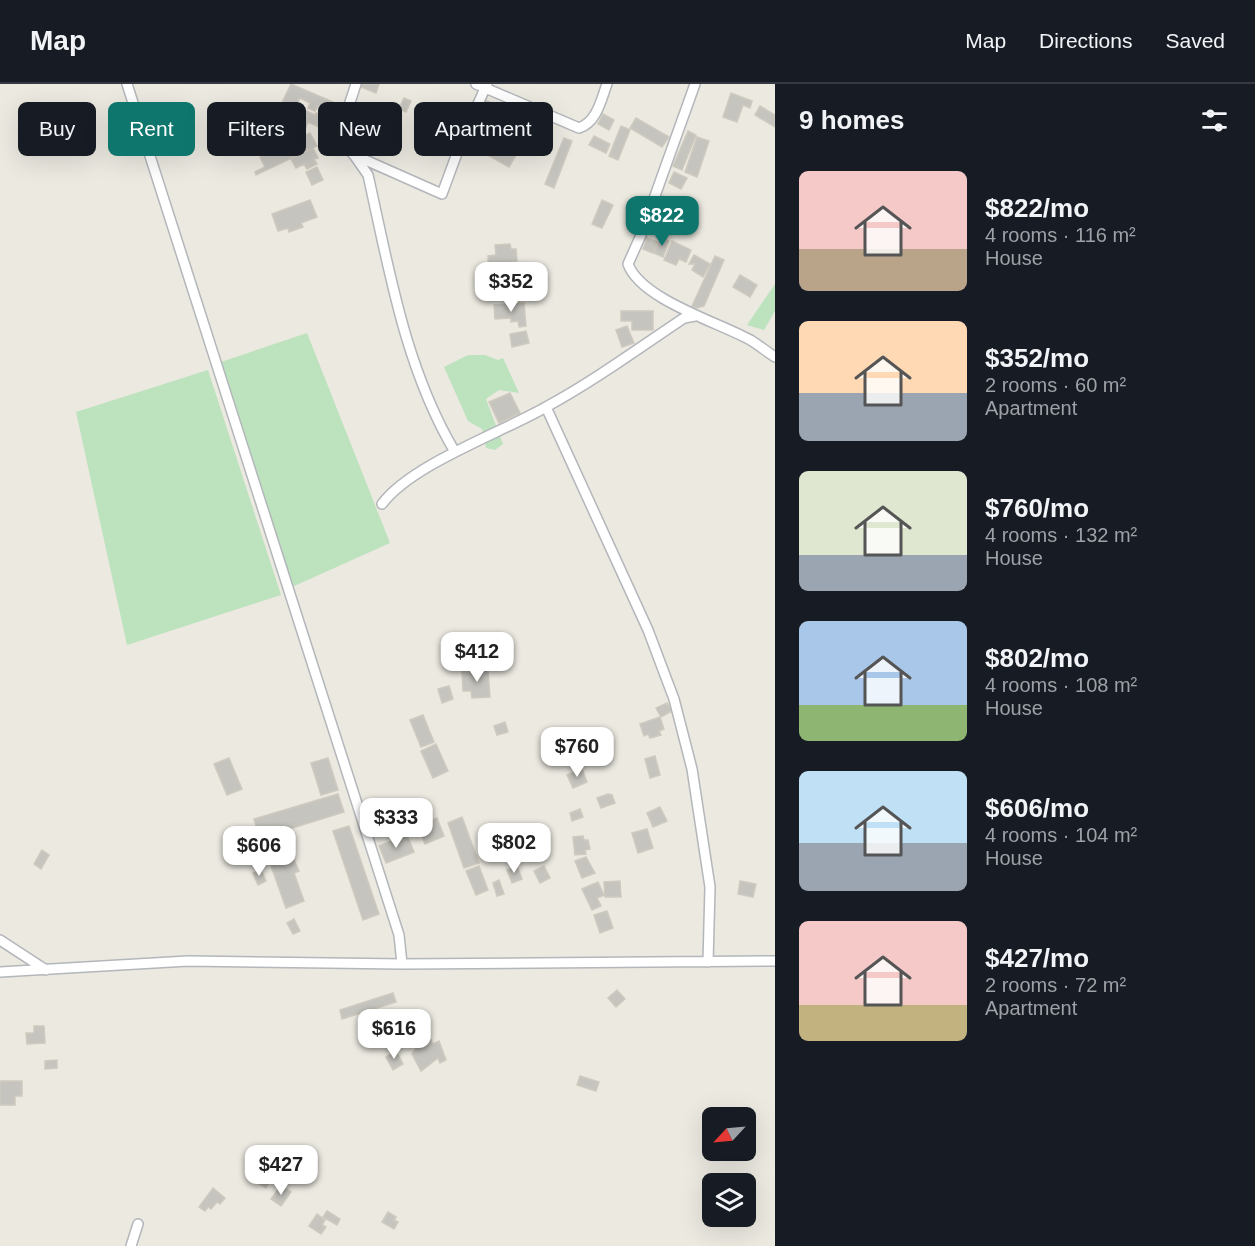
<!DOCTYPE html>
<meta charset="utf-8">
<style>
body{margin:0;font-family:Helvetica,sans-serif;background:#20242c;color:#f1f3f6;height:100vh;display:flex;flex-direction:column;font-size:22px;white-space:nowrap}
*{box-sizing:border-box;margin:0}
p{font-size:20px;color:#9ea1a6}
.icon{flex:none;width:33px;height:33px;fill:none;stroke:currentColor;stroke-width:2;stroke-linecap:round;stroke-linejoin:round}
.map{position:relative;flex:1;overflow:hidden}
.panel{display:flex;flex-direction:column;background:#171b24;width:480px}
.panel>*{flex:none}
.banner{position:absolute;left:18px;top:18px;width:570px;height:54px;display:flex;gap:12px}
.needle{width:39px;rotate:244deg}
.tools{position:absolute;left:702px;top:1023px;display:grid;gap:12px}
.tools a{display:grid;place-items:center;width:54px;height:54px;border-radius:9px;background:#171b24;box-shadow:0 6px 24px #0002;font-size:30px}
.price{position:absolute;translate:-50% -51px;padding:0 14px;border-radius:12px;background:#fff;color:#222;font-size:20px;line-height:39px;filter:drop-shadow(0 2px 3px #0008)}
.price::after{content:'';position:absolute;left:50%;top:36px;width:18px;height:14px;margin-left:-9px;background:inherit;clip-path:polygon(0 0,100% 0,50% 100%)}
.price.current{background:#0f766e;color:#fff}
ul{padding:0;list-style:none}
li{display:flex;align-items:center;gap:18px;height:150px;padding:0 24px}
li span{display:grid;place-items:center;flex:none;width:168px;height:120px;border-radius:9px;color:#555}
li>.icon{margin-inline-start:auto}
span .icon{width:72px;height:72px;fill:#fffc;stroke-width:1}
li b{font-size:26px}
h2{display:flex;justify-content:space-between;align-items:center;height:72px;padding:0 24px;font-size:26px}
.tag{padding:0 21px;border-radius:9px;background:#171b24;box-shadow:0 6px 24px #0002;font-size:21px;line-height:54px}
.tag.current{background:#0f766e;color:#fff}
header{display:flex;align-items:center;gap:36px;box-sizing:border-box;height:84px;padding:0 30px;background:#171b24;border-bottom:2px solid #363941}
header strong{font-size:28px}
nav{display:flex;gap:33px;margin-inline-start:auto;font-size:21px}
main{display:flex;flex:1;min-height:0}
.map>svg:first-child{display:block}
.green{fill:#bde2be}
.building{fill:#c6c4be;stroke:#cfcabf;stroke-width:1.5}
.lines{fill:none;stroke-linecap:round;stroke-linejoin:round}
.minor-casing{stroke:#b3b6ba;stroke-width:12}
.minor{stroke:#fff;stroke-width:9}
</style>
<header>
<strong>Map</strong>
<nav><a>Map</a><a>Directions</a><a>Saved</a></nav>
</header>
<main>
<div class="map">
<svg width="775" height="1162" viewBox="0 0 775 1162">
<rect width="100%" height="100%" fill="#ebe9e0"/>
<path class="green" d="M775,200V227L764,246L747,241Z
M307,249L390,459L292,503L221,278Z
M468,271H485L498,276L503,274L519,309L499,306L486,315L503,360L495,366L486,364L482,345L468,337L444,283Z
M208,286L281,511L127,561L76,328Z"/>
<path class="building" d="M291,0L340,21L336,31L331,29L329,33L324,30V25L318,22L315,27L308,24L310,19L300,14L294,25L303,29L304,26L315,31L316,29L333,37L328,47L308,38L304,48L295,44L300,33L280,23Z
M362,0H379L376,9L361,3Z
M731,9L752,17L750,24L743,21L737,38L723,33Z
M404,14L411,17L406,28L399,25Z
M485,16L498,22L496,29L501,31L494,46L488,43L489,40L477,35Z
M760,22L775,31V43L755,31Z
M603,30L614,36L609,46L598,40Z
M636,34L669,53L662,63L630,44Z
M479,39L496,48L493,54L476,45Z
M621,42L630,46L618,76L609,72Z
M688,47L696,51L682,86L673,82Z
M310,49L317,62L256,91L255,88L265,83L260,73Z
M480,51L516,71L509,83L473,63Z
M594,52L610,60L606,69L589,61Z
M697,53L709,57L697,93L685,88Z
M564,54L572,57L554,104L545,100Z
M313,64L318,74L314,75L317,80L307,85L304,80L296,84L291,75Z
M317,83L323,96L312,101L306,88Z
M674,88L687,94L681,105L669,99Z
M663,112L670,115L668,118L671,120L663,131L656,128Z
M310,116L317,133L301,139L303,143L289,148L288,144L278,147L272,130Z
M602,116L613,121L602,144L592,140Z
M661,153L669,157L663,173L654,169Z
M647,154L657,158L653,169L643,165Z
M672,157L691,166L686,178L679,175L676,181L664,176Z
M510,160L511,165H516L517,177L510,178L511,183H499V193L489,194L488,172L496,171L495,161Z
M694,171L710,180L703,193L692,186L695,180H689Z
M715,172L724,176L704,222L697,224L692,222Z
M740,191L757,201L750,213L733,203Z
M524,219L526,242L519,243L518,237L511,238V234L495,235L494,221Z
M621,227H653V246H632V237H621Z
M627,242L634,259L622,263L616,246Z
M526,247L529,259L512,263L510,250Z
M510,309L520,329L499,339L489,318Z
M488,586L490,613L472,614L471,607H463L462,588Z
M449,602L453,615L442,619L438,605Z
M667,619L672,627L661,633L656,624Z
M423,631L434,658L421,663L410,636Z
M660,633L664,645L659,647L661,651L650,654L648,650L644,652L640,640Z
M505,638L508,648L497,651L494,642Z
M436,660L448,687L433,694L421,667Z
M655,672L660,691L650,694L645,675Z
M229,674L242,705L227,711L214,680Z
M328,674L338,706L321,711L311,679Z
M582,685L587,698L573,704L567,691Z
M338,710L344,728L260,754L254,735Z
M608,710L612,711L615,719L601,724L597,714Z
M660,723L667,737L653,743L647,729Z
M580,725L583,733L572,737L570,729Z
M462,733L479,779L464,784L448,739Z
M437,734L444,752L425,760L417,742Z
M349,742L379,830L363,836L333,747Z
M647,745L653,764L638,769L632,749Z
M407,751L414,768L386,779L379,762Z
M583,752L584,756H588L590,765L585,766L586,770L575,771L573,753Z
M280,753L289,778L294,776L299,787L294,789L304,817L286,824L263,759Z
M42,766L49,771L41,785L34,780Z
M586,773L595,789L582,794L575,777Z
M479,782L488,806L476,811L466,787Z
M517,782L522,795L512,799L507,786Z
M544,782L550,794L540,799L534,787Z
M261,786L266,797L258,801L253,789Z
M499,796L504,810L497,812L493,799Z
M620,797L621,813H605L604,798Z
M740,797L756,800L753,813L738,810Z
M598,798L604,811L597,814L601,822L592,826L582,805Z
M607,827L613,844L600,849L594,831Z
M294,835L300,847L293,850L287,839Z
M617,906L625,915L616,923L608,914Z
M393,909L396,918L342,935L340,926Z
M34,942H44L45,959L27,960L26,949H34Z
M431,956L433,960L439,957L446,976L440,979L438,974L421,987L412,970L418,961Z
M396,967L403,980L393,986L386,973Z
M57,976V984L45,985V977Z
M580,992L599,998L596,1007L577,1001Z
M0,997H22V1012H15V1021H0Z
M265,1084L274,1090L266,1104L256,1098Z
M281,1101L291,1108L281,1122L271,1115Z
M213,1104L225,1114L220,1120L217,1118L211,1125L208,1123L205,1127L199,1123Z
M327,1127L340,1135L337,1141L323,1133Z
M388,1128L396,1133L394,1136L398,1138L394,1145L382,1138Z
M317,1130L325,1136L322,1141L326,1143L321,1150L309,1142Z"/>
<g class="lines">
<g class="minor-casing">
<path id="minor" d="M127,0L399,851L402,880
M356,0L338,55L354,71L442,110L463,53L487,0
M476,0L579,44C597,38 601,16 607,0
M695,0L641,151L628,180C641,216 721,239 752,257C760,262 767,268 775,273
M354,71L368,91C389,185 405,284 455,368
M546,323L648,546L674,615L692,685L710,803L708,878
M382,420C412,380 501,349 546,323C594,297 639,264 684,234L695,232
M0,856L46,886
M0,888L188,877L402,880L775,877
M131,1162L138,1140"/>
</g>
<use href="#minor" class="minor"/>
</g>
</svg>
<div class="tools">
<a><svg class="needle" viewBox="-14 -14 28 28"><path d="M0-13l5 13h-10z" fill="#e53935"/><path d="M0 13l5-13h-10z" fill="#9ea1a6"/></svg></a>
<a><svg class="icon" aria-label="layers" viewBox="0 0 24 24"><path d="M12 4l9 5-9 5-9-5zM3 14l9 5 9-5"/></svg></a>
</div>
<b class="price current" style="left:662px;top:163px">$822</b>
<b class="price" style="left:511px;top:229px">$352</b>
<b class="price" style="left:477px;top:599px">$412</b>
<b class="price" style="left:577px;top:694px">$760</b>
<b class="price" style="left:396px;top:765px">$333</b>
<b class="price" style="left:514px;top:790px">$802</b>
<b class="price" style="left:259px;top:793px">$606</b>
<b class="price" style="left:394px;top:976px">$616</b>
<b class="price" style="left:281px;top:1112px">$427</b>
<div class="banner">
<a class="tag">Buy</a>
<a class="tag current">Rent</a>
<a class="tag">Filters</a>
<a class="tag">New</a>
<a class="tag">Apartment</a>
</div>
</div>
<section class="panel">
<h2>9 homes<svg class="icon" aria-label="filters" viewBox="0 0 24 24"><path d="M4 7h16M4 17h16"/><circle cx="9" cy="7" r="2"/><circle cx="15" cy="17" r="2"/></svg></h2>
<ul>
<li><span style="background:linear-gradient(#f6c9c9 65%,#b9a48a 0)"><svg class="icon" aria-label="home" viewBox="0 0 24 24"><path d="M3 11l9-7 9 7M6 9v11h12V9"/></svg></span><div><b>$822/mo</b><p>4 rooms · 116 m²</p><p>House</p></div></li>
<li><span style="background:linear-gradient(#ffd9b3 60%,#9aa5b1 0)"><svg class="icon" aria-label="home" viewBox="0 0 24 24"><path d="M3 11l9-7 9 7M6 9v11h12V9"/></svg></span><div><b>$352/mo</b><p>2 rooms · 60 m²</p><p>Apartment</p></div></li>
<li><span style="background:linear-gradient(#dfe7d0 70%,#9aa5b1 0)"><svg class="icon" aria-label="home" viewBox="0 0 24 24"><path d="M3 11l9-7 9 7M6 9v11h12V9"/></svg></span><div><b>$760/mo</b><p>4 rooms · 132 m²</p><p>House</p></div></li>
<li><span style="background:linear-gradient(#a9c7e8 70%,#8fb573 0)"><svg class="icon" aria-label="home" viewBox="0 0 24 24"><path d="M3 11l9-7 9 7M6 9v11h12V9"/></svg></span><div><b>$802/mo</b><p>4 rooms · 108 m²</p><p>House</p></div></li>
<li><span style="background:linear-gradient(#bfe0f5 60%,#9aa5b1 0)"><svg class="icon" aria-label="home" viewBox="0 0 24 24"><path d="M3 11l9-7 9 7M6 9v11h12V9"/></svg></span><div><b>$606/mo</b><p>4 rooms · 104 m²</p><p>House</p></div></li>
<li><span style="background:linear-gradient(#f6c9c9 70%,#c2b280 0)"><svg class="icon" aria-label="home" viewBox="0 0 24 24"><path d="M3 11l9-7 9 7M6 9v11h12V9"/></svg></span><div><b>$427/mo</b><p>2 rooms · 72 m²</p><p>Apartment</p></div></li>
</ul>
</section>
</main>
